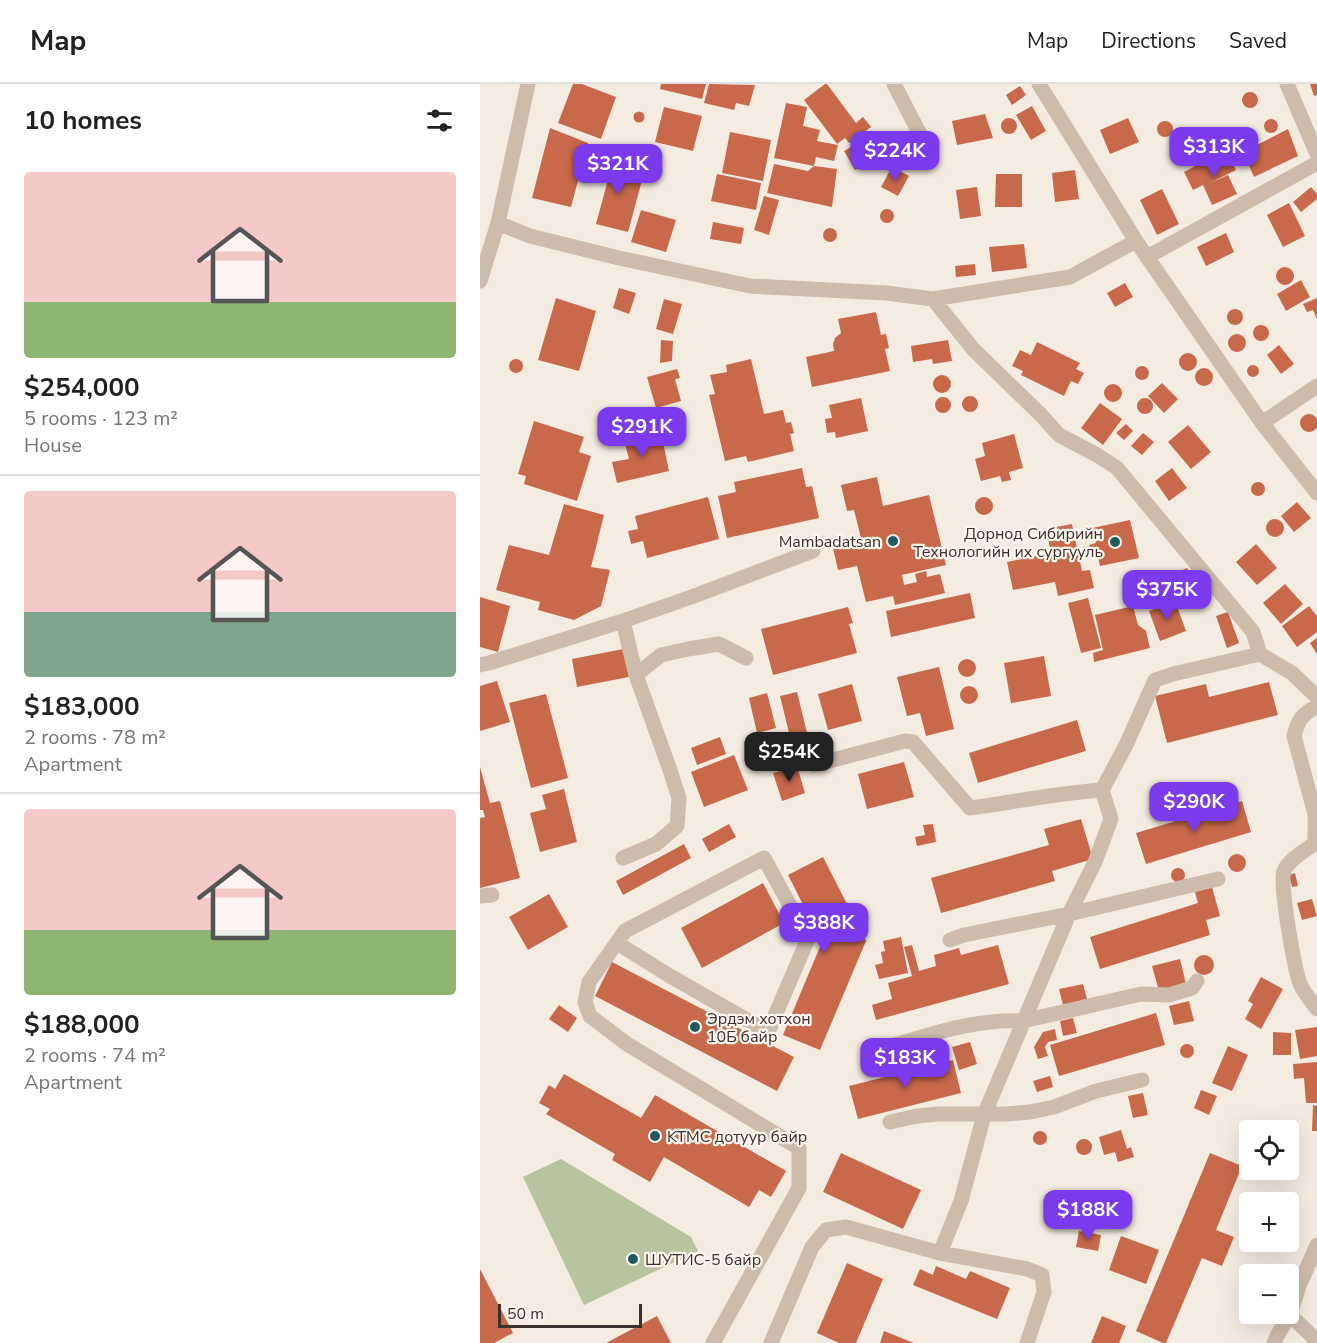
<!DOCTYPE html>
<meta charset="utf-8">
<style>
body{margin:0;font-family:"Nunito Sans",sans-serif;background:#f6f6f6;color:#202124;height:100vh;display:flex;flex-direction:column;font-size:22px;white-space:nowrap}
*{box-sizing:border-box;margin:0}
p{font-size:20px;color:#757577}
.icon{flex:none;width:33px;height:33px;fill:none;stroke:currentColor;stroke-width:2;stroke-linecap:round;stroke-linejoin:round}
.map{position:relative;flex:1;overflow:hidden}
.details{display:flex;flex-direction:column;background:#fff;width:480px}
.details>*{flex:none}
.controls{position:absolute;left:759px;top:1036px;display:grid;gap:12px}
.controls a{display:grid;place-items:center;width:60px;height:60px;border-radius:6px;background:#fff;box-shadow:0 6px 24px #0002;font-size:30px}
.scale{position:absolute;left:18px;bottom:15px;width:144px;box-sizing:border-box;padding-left:6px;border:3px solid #3b302b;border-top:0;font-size:16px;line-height:21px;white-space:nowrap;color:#3b302b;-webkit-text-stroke:4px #fbf5ee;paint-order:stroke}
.price{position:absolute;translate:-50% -51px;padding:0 14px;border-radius:12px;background:#7c3aed;color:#fff;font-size:20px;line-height:39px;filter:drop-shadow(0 2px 3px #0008)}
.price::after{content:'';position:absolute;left:50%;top:36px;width:18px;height:14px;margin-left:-9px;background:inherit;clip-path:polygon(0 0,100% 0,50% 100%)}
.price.current{background:#222;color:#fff}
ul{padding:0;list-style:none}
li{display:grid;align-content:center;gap:12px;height:318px;padding:0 24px}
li+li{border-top:2px solid #e0e0e0}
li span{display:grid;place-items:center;height:186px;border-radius:6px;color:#555}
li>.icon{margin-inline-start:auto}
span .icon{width:108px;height:108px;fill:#fffc;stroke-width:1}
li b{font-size:26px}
h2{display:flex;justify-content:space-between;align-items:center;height:72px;padding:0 24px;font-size:26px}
header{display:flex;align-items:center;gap:36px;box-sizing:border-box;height:84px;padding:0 30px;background:#fff;border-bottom:2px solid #e0e0e0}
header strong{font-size:28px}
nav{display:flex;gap:33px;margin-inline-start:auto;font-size:21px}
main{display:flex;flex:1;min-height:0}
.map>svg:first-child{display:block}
.green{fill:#b8c4a0}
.building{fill:#c8694b}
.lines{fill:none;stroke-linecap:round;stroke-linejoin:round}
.minor{stroke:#cdbbac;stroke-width:15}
.poi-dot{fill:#1f5a5e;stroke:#fbf5ee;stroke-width:2}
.labels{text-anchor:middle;stroke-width:4.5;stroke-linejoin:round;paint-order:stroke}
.poi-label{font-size:16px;fill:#3b302b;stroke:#fbf5ee;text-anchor:start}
</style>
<header>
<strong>Map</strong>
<nav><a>Map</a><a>Directions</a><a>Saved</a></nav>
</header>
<main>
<section class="details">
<h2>10 homes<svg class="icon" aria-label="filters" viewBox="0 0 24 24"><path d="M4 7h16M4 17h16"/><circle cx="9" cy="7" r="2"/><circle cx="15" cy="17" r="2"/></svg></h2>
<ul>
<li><span style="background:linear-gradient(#f6c9c9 70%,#8fb573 0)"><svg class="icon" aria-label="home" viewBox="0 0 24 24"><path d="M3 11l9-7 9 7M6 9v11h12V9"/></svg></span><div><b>$254,000</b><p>5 rooms · 123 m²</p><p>House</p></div></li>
<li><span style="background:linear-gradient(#f6c9c9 65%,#7fa58c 0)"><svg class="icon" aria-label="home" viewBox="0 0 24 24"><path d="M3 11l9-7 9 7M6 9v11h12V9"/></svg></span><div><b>$183,000</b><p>2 rooms · 78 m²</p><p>Apartment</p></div></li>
<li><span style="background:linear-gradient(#f6c9c9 65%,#8fb573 0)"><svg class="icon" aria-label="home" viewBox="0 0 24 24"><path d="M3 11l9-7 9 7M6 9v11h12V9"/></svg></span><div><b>$188,000</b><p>2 rooms · 74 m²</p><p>Apartment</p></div></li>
</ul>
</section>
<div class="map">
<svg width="837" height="1259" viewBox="0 0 837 1259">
<rect width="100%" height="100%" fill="#f4ebe1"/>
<path class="green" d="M81,1075L211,1153L218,1167L104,1221L43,1093Z"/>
<path class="building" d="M93,0H102L136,13L121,55L78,39Z
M181,0H226L222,15L180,5Z
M229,0L275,1L269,22L256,19L254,26L224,19Z
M345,0H347L376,39L383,33L391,43L369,59L365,54L357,60L324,16Z
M830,0H837V11L834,12Z
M540,2L546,11L532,21L526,11Z
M762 16a8 8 0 1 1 16 0a8 8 0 1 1-16 0Z
M306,19L327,23L323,42L340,46L337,57L358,61L354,77L336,73L334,82L357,85L352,123L287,109L294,80L328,87L334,82L294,74Z
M552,22L566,47L551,56L536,31Z
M184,23L222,32L213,67L175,58Z
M153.5 33a5.5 5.5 0 1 1 11 0a5.5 5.5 0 1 1-11 0Z
M505,30L513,54L477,61L472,37Z
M648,34L659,58L630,70L620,46Z
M521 42a8 8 0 1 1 16 0a8 8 0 1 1-16 0Z
M784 42a7 7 0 1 1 14 0a7 7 0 1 1-14 0Z
M677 45a8 8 0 1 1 16 0a8 8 0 1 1-16 0Z
M70,44L108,59L91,123L52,114Z
M808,45L818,72L774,93L763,68Z
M250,48L291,56L283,97L242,89Z
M396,49L407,68L375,86L364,67Z
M704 62a7 7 0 1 1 14 0a7 7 0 1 1-14 0Z
M738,70L748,71L756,86L728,100L748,91L757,110L732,121L723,101L713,106L704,88Z
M117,76L164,89L148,148L116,140L128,96L113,87Z
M412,83L429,92L418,112L401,103Z
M595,86L599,115L575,118L572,89Z
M237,90L281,99L276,126L231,117Z
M516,90H542V123H515Z
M497,103L501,132L480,135L476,106Z
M831,103L837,110V115L821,128L813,118Z
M682,105L699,140L677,151L660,116Z
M284,112L299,116L289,151L274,146Z
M809,119L825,152L803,163L787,131Z
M400 132a7 7 0 1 1 14 0a7 7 0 1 1-14 0Z
M161,126L196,136L186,168L151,158Z
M233,138L264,144L261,160L230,155Z
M343 151a7 7 0 1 1 14 0a7 7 0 1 1-14 0Z
M746,149L754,168L726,182L717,163Z
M544,160L547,184L512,188L509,163Z
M495,180L496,191L476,193L475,182Z
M796 192a9 9 0 1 1 18 0a9 9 0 1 1-18 0Z
M821,196L830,213L806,227L797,210Z
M645,199L653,213L635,223L627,209Z
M139,204L156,209L149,230L133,224Z
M76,214L116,227L99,287L58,276Z
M837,214V235L833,226L827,228L823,220Z
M184,215L202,220L193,250L176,245Z
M747 233a8 8 0 1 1 16 0a8 8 0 1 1-16 0Z
M396,228L401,251L406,250L409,264L405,265L410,287L332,303L326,273L354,267L353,260L355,254L361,249L358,235Z
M773 249a8 8 0 1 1 16 0a8 8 0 1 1-16 0Z
M748 259a9 9 0 1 1 18 0a9 9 0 1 1-18 0Z
M181,256L193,257L192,277L180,279Z
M468,256L472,277L453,280L452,275L433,278L431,262Z
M557,258L600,279L596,285L604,289L598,300L591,297L584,312L541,291L543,287L532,282L540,266L551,271Z
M799,261L814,280L801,290L787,271Z
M699 278a9 9 0 1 1 18 0a9 9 0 1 1-18 0Z
M271,275L284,330L303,326L306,339L311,338L314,349L310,350L314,367L268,378L266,372L245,377L229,311L235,310L230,291L247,288L246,281Z
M29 282a7 7 0 1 1 14 0a7 7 0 1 1-14 0Z
M767 287a6 6 0 1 1 12 0a6 6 0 1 1-12 0Z
M655 289a7 7 0 1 1 14 0a7 7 0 1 1-14 0Z
M715 293a9 9 0 1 1 18 0a9 9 0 1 1-18 0Z
M197,285L200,294L195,295L201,317L176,324L167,293Z
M453 300a9 9 0 1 1 18 0a9 9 0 1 1-18 0Z
M682,299L698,315L684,329L668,312Z
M624 309a9 9 0 1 1 18 0a9 9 0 1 1-18 0Z
M482 320a8 8 0 1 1 16 0a8 8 0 1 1-16 0Z
M455 321a8 8 0 1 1 16 0a8 8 0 1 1-16 0Z
M657 322a8 8 0 1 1 16 0a8 8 0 1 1-16 0Z
M381,314L388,347L356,354L355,348L347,349L345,335L352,334L349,321Z
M620,319L642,335L623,361L601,344Z
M820 339a9 9 0 1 1 18 0a9 9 0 1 1-18 0Z
M54,337L104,353L99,368L111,372L97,417L44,400L46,392L38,390Z
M646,340L653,347L644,356L636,349Z
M708,341L731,368L711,385L688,358Z
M181,348L189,387L137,399L132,378L149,375L144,356Z
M663,349L674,358L662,371L651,362Z
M534,350L543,384L529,388L531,396L522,398L520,392L501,397L495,375L505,372L502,359Z
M322,384L326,403L332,402L339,434L247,454L238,412L256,408L254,398Z
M692,384L707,404L689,417L675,397Z
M397,393L403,422L449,411L466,481L422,491L424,501L437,498L435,490L446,487L447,493L460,490L465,509L415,521L413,512L386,518L377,482L358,486L352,460L381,454L374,426L367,427L361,401Z
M771 405a7 7 0 1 1 14 0a7 7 0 1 1-14 0Z
M228,413L239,455L167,474L163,457L151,460L148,447L158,445L155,432Z
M495 422a9 9 0 1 1 18 0a9 9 0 1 1-18 0Z
M817,418L831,434L814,448L801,432Z
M84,420L124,431L111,483L130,486L121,522L94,536L58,526L60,518L16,506L29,461L69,471Z
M786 444a9 9 0 1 1 18 0a9 9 0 1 1-18 0Z
M650,436L659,474L620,482L617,468L611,470L609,461L616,459L612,444Z
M592,440L602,487L610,486L614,504L578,512L575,498L533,506L527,478L571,469L566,445Z
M776,460L797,484L777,501L756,478Z
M707,484L714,499L663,523L656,508Z
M805,500L823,520L801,540L783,519Z
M490,509L495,534L411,553L406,527Z
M0,513L30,522L18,568L0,563Z
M608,514L621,564L601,569L588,519Z
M695,517L706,547L680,557L669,527Z
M653,522L658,541L666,547L670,564L614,578L613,569L623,566L615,531Z
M829,522L837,532V548L817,563L802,542Z
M368,523L373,539L369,540L377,569L293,591L281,545Z
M748,528L759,559L747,564L736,532Z
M837,554V570L830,559Z
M143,565L149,593L97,603L92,575Z
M564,572L571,612L531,619L524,579Z
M478 584a9 9 0 1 1 18 0a9 9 0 1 1-18 0Z
M459,583L474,645L446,652L440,629L427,632L417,593Z
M17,597L30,638L0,647V602Z
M789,598L798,631L687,659L675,612L726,600L729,613Z
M372,600L382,637L348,646L338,610Z
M480 611a9 9 0 1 1 18 0a9 9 0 1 1-18 0Z
M317,608L327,649L310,653L300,612Z
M287,609L296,644L277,649L269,614Z
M66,610L88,694L51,704L29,619Z
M597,636L606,667L498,699L489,669Z
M240,653L246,670L217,681L211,664Z
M254,671L268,706L224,723L211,688Z
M424,678L434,713L387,725L378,690Z
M317,682L325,709L302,717L293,689Z
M0,683L10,719L20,717L40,794L0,804V734L5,733L3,726H0Z
M84,705L97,758L60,768L50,729L66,725L62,711Z
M762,717L771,748L666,780L656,749Z
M601,735L613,775L572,787L575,797L461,829L451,794L569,761L564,745Z
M249,740L256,753L229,768L222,755Z
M453,740L456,758L437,762L435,753L445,751L443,741Z
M204,760L211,774L143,811L136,797Z
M748 779a9 9 0 1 1 18 0a9 9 0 1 1-18 0Z
M343,773L386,857L340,966L303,951L342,858L308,791Z
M691 791a7 7 0 1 1 14 0a7 7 0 1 1-14 0Z
M815,789L818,802L812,803L809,791Z
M283,799L304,839L222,884L201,844Z
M732,803L740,832L726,836L730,851L620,885L610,853L718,819L715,808Z
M69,810L88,843L48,866L29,833Z
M832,815L837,832L822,836L817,819Z
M421,853L428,889L399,895L395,881L403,879L401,868L405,867L403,857Z
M432,861L439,887L456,882L454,871L479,864L481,871L518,861L529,900L396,936L392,921L412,915L408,899L432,892L424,863Z
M714 881a10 10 0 1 1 20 0a10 10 0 1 1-20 0Z
M700,875L706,900L679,907L672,882Z
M132,878L314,973L297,1007L115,912Z
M781,893L803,905L781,945L765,935L773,920L768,917Z
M603,900L607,915L583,921L579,905Z
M709,917L714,937L694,941L689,922Z
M79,921L97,934L88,948L69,935Z
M676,929L685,961L579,992L570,961Z
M593,934L597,949L583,952L580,937Z
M837,943V972L820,975L815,946Z
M575,945L577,956L568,958L565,963L568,972L558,975L554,963L563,948Z
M793,948L811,949V971H793Z
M490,958L497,980L479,986L472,963Z
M700 967a7 7 0 1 1 14 0a7 7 0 1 1-14 0Z
M748,962L768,971L752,1007L732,999Z
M473,976L481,1009L378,1035L369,1002Z
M837,978V1019H826L824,994L814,995L813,980Z
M84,990L161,1034L175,1011L306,1087L291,1113L279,1106L269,1123L184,1073L170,1098L132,1076L135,1070L66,1030L70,1025L59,1019L69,1001L75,1005Z
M570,992L573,1003L557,1008L553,997Z
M721,1006L737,1012L729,1031L714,1024Z
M663,1009L668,1031L653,1034L648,1012Z
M833,1021L837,1022V1047H832Z
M777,1037L784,1040L785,1047H770L772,1039Z
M641,1046L647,1065L651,1063L654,1073L638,1078L635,1068L624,1071L619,1053Z
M553 1054a7 7 0 1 1 14 0a7 7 0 1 1-14 0Z
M596 1063a8 8 0 1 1 16 0a8 8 0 1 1-16 0Z
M361,1069L441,1106L423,1145L343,1108Z
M730,1069L762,1082L736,1146L754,1153L742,1182L722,1174L686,1259H683L656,1247Z
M599,1147L621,1151L618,1167L596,1163Z
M641,1152L679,1166L666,1200L629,1186Z
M367,1179L403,1195L376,1259H359L337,1249Z
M456,1182L486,1195L490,1187L530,1204L517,1235L433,1201L440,1185L453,1191Z
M0,1185L33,1249L14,1259H0Z
M177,1232L191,1259H126Z
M622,1232L646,1242L639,1259H611Z
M404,1247L434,1259H400Z"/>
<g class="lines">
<path class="minor" d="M414,0L446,62
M559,0L656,157
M807,0L837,70
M18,139L50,152L139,174L270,202L406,209L453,215L590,193L656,157L782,339L837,409
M667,173L837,79
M0,197L18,139L48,0
M453,215L493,265L561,331L579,351L617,371L637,384L773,548L780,570L812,589L837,613
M782,339L837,302
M143,537L156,591L181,571L208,565L239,560L266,574
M0,581L9,579L143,537L214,512L333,467
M837,622C822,631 818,635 814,652L835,730V759C825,767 809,775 804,787C799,799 815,889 821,902C825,910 832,918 837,925
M334,681L425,657L433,658L490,724C534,718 578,709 622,706
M143,774L176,760L197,742L199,714L190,686L156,591
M0,812L12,811
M470,856L484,851L589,830L738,795
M137,859L190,892L288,948L327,857L313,827L284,774L145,847L109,898L105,918L110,932L147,960L319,1064V1104L233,1259
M401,965C447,952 495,934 543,937L661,910L689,911L712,904L717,897
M410,1038L437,1032L459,1030H526L550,1028L574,1023L616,1007L662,996
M460,1169L481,1117L504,1031L589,830L615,778L631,735L622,706L646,661L675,596L693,590L780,570
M810,1231L837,1257
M291,1259L332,1163L346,1146L366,1143L460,1169L547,1185L562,1191L564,1208L547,1259
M794,1259L798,1250L810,1231L819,1202L837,1161"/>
</g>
<g class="poi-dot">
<circle cx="413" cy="457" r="6"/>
<circle cx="635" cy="458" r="6"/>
<circle cx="215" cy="943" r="6"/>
<circle cx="175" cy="1052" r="6"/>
<circle cx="153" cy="1175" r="6"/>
</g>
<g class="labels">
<g class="poi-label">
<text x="623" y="455" text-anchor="end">Дорнод Сибирийн<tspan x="623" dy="18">Технологийн их сургууль</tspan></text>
<text x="401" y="463" text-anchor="end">Mambadatsan</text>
<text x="227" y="940">Эрдэм хотхон<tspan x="227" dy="18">10Б байр</tspan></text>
<text x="187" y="1058">KTMC дотуур байр</text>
<text x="165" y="1181">ШУТИС-5 байр</text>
</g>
</g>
</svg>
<div class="controls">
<a><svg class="icon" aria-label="locate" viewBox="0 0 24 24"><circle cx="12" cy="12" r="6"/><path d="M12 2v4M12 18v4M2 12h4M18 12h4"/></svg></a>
<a>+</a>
<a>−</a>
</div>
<div class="scale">50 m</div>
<b class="price" style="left:734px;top:94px">$313K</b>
<b class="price" style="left:415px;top:98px">$224K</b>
<b class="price" style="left:138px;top:111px">$321K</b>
<b class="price" style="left:162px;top:374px">$291K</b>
<b class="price" style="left:687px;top:537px">$375K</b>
<b class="price current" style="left:309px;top:699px">$254K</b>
<b class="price" style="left:714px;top:749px">$290K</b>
<b class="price" style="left:344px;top:870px">$388K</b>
<b class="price" style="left:425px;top:1005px">$183K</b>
<b class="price" style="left:608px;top:1157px">$188K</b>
</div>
</main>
